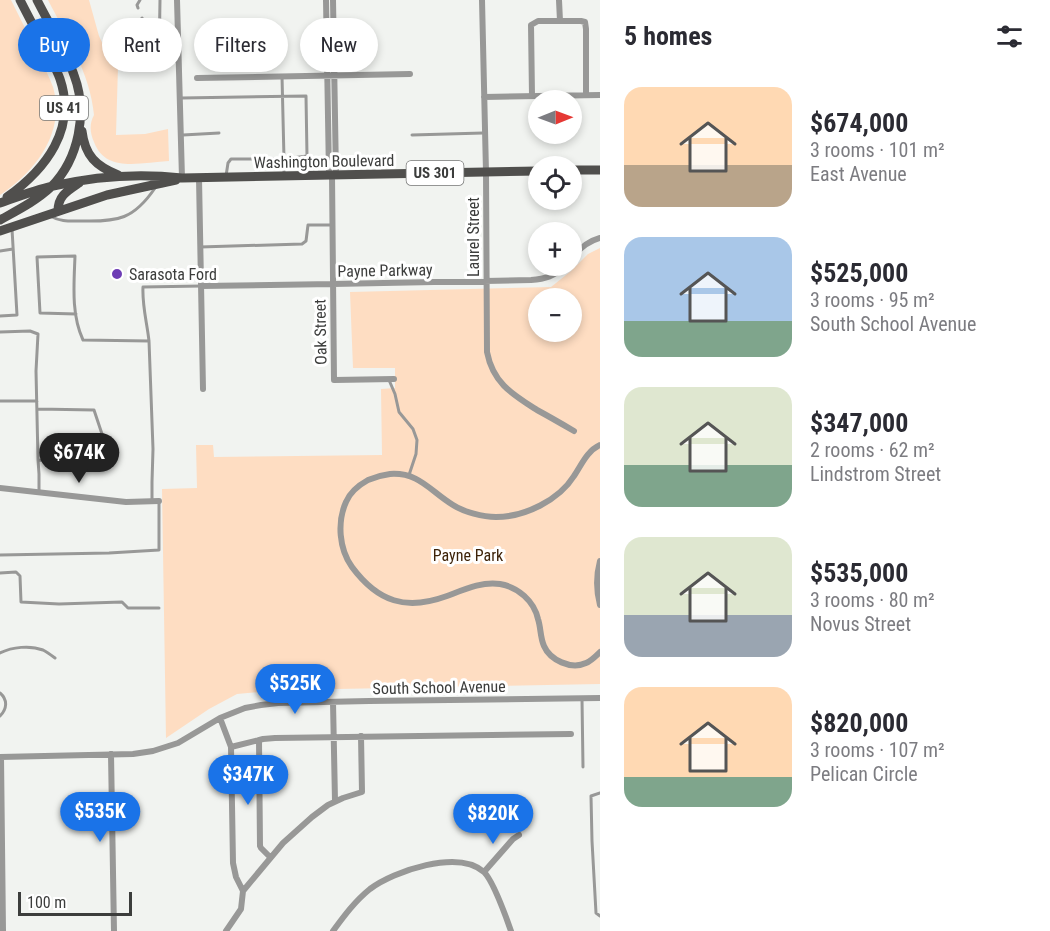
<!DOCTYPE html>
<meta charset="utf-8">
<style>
body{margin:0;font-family:"Roboto Condensed",sans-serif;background:#f7f7f7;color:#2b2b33;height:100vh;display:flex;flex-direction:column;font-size:22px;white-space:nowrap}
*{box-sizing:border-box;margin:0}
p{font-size:20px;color:#7c7c81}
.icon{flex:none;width:33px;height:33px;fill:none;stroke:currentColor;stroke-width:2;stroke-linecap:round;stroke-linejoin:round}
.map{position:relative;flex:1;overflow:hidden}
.drawer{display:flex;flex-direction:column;background:#fff;width:450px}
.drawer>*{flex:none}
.banner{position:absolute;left:18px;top:18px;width:492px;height:54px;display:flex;gap:12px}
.needle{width:39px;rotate:89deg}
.buttons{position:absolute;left:528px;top:90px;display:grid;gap:12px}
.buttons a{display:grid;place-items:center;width:54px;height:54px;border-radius:50%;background:#fff;box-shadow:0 3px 9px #0003;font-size:30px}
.scale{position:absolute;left:18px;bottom:15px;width:114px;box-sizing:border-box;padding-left:6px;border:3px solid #3c3d3c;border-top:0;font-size:16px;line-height:21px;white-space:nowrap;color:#3c3d3c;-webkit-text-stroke:4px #fff;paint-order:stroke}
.price{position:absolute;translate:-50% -51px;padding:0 14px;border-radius:21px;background:#1a73e8;color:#fff;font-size:20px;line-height:39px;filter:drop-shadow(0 2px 3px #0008)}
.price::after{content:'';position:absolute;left:50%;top:36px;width:18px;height:14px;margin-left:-9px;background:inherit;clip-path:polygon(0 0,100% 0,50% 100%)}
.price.on{background:#222;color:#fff}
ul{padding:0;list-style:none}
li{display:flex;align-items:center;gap:18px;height:150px;padding:0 24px}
li span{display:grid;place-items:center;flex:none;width:168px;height:120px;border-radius:18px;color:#555}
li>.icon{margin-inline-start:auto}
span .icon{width:72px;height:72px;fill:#fffc;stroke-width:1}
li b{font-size:26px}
h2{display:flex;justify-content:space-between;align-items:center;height:72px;padding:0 24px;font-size:26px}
.pill{padding:0 21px;border-radius:27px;background:#fff;box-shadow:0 3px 9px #0003;font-size:21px;line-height:54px}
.pill.on{background:#1a73e8;color:#fff}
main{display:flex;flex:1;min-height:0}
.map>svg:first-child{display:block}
.green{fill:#feddc2;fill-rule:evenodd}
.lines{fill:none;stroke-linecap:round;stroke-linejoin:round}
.lane{stroke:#989897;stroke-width:3}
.street{stroke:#989897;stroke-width:6}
.primary{stroke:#504f4d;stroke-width:9}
.poi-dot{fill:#6e3db5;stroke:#fff;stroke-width:2}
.labels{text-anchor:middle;stroke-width:6;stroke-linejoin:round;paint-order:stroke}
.shield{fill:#fff;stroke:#767776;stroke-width:1.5}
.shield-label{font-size:15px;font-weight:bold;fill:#3c3d3c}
.street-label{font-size:16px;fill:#3c3d3c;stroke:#fff}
.poi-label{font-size:16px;fill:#3c3d3c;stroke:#fff;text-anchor:start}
.park-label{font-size:16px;fill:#3d2309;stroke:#fff}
</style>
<main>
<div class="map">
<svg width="600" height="931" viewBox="0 0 600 931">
<rect width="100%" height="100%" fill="#f1f3f0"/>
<path class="green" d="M0,0H11C20,18 29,36 38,54C43,65 49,76 53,87C66,132 36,171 0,195Z
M48,0H89L99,36L111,62L118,66L116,135L145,134L168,129L169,161C142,162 106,174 94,142C90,133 89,124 94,115C90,73 67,37 48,0Z
M600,248V684L283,690L237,694L209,709L166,738L162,489L197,488L196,445H213L214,457L382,455L381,389L395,388V368H353L350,292L551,287L571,271L588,254ZM538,298H572V332H538Z"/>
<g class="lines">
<path class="lane" d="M160,0L159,61H179
M138,8L137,5L140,0
M142,18C146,26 150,26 159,26
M182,98L306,96L307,156L284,159V174
M183,135L219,133
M412,135L483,133
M226,176L228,163L231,159H284L282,76
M50,216C61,222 69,221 82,221C118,222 134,219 155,188
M200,247L302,244L306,241L308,225H331
M0,251L13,249
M76,314L40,313L37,257L75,256C74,284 71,314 83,340L149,341L153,449L152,482V500
M0,316L17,315L12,229
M0,332L30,331L38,334L36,371L38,460L108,465L106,446L94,410L38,409
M149,341C147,322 142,306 143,287L201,286
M389,380L395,394L399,412L413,429L417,440L416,454L409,475
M0,401H37
M38,460L39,474V491
M0,555L109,553L159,550V501
M0,573L16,572L20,576L21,602L59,604L122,602L128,608H159
M0,653C12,647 30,645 43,650C47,652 51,655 55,658
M0,693C8,700 7,709 0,716
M582,699L583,767
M600,793L591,796L592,841L596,913L600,916"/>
<path class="street" d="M177,0L182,178
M326,0L329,175
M333,0L336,175
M482,0L486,172L487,352C493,383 512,394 537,410C550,417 562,424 574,431
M559,0L560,21
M197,78L410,74
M532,96L531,25L538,21H581L585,22L586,29V95
M484,97L600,95
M332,175L334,380L394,379
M199,178L203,389
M572,258C579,249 589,241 600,238
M201,286L333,284L531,280C545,279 555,276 565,266
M600,445C587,451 582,464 574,476C559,500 525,517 496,517C483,517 464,512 453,505C430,491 419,472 390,474C382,475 375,477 368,480C359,485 350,492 346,502C337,522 339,549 352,567C378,602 406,611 447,596C463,590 482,581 500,584C518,587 534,601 538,619C541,628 540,637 544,646C550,660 571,670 586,663C591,661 596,656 600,652
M0,488L126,502L159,501
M600,561C596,576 596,590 600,605
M333,702L335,801
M220,718L231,747L233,863L236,877L243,891
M259,740L260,846L261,848L270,857
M231,747L263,739L275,738L571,734
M111,754L114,931
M0,757L133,754L153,751L178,743L220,718L245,708L261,705L278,703L369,701L600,698
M1,757L3,931
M484,872L513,839L519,835
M226,931L241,909L243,891L283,843L312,817L328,805L343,798L362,792L361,736
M333,931C344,916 355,901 370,889C394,871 458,849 484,872C494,882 506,917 511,931"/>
<path class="primary" d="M82,131C85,156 96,166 118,175
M572,170H600
M7,197C46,169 77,129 60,79C57,70 52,62 48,54C39,36 29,18 20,0
M0,203C17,197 35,190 53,186C96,176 138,173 182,178L538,171
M58,211C58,196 67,191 79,183
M0,220C18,210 36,201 51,187C79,159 88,112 74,75C65,49 49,24 37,0
M0,231L107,195L176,180"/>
</g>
<circle class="poi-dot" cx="117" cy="274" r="6"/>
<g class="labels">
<g class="shield">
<rect x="40" y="96" width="48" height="24" rx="4.5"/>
<rect x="406.5" y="161" width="57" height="24" rx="4.5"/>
</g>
<g class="shield-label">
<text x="64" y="113">US 41</text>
<text x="435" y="178">US 301</text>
</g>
<g class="street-label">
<text transform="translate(324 161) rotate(-1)" y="6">Washington Boulevard</text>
<text transform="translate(473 237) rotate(-90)" y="6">Laurel Street</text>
<text transform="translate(385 270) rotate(-1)" y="6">Payne Parkway</text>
<text transform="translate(320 332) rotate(-91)" y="6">Oak Street</text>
<text transform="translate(439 687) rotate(-1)" y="6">South School Avenue</text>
</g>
<g class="poi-label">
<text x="129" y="280">Sarasota Ford</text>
</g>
<g class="park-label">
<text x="468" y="561">Payne Park</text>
</g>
</g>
</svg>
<div class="buttons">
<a><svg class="needle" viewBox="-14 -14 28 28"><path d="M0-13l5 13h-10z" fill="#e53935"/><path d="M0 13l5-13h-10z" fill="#7c7c81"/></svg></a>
<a><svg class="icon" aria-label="locate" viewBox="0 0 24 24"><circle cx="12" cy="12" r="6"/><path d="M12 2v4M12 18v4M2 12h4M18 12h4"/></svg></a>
<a>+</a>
<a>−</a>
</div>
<div class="scale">100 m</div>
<b class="price on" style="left:79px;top:484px">$674K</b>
<b class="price" style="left:295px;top:715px">$525K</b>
<b class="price" style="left:248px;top:806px">$347K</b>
<b class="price" style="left:100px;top:843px">$535K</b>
<b class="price" style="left:493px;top:845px">$820K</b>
<div class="banner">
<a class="pill on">Buy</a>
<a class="pill">Rent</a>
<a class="pill">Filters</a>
<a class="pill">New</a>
</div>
</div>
<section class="drawer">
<h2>5 homes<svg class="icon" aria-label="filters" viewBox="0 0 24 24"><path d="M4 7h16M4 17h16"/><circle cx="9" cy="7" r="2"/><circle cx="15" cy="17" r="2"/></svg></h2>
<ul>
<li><span style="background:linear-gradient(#ffd9b3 65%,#b9a48a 0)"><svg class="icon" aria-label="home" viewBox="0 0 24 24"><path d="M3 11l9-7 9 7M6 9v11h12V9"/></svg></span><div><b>$674,000</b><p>3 rooms · 101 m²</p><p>East Avenue</p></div></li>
<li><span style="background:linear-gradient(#a9c7e8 70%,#7fa58c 0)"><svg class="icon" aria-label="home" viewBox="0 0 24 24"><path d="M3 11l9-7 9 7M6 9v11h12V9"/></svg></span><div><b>$525,000</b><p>3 rooms · 95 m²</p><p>South School Avenue</p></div></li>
<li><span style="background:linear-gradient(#dfe7d0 65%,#7fa58c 0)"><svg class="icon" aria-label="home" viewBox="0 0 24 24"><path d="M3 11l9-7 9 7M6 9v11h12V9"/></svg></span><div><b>$347,000</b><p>2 rooms · 62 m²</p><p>Lindstrom Street</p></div></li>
<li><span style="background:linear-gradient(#dfe7d0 65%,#9aa5b1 0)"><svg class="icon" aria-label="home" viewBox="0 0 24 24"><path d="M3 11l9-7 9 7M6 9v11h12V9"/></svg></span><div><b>$535,000</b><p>3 rooms · 80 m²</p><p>Novus Street</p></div></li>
<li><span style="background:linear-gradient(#ffd9b3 75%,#7fa58c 0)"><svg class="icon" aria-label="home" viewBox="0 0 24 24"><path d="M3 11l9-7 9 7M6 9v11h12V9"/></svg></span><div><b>$820,000</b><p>3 rooms · 107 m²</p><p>Pelican Circle</p></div></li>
</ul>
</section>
</main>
